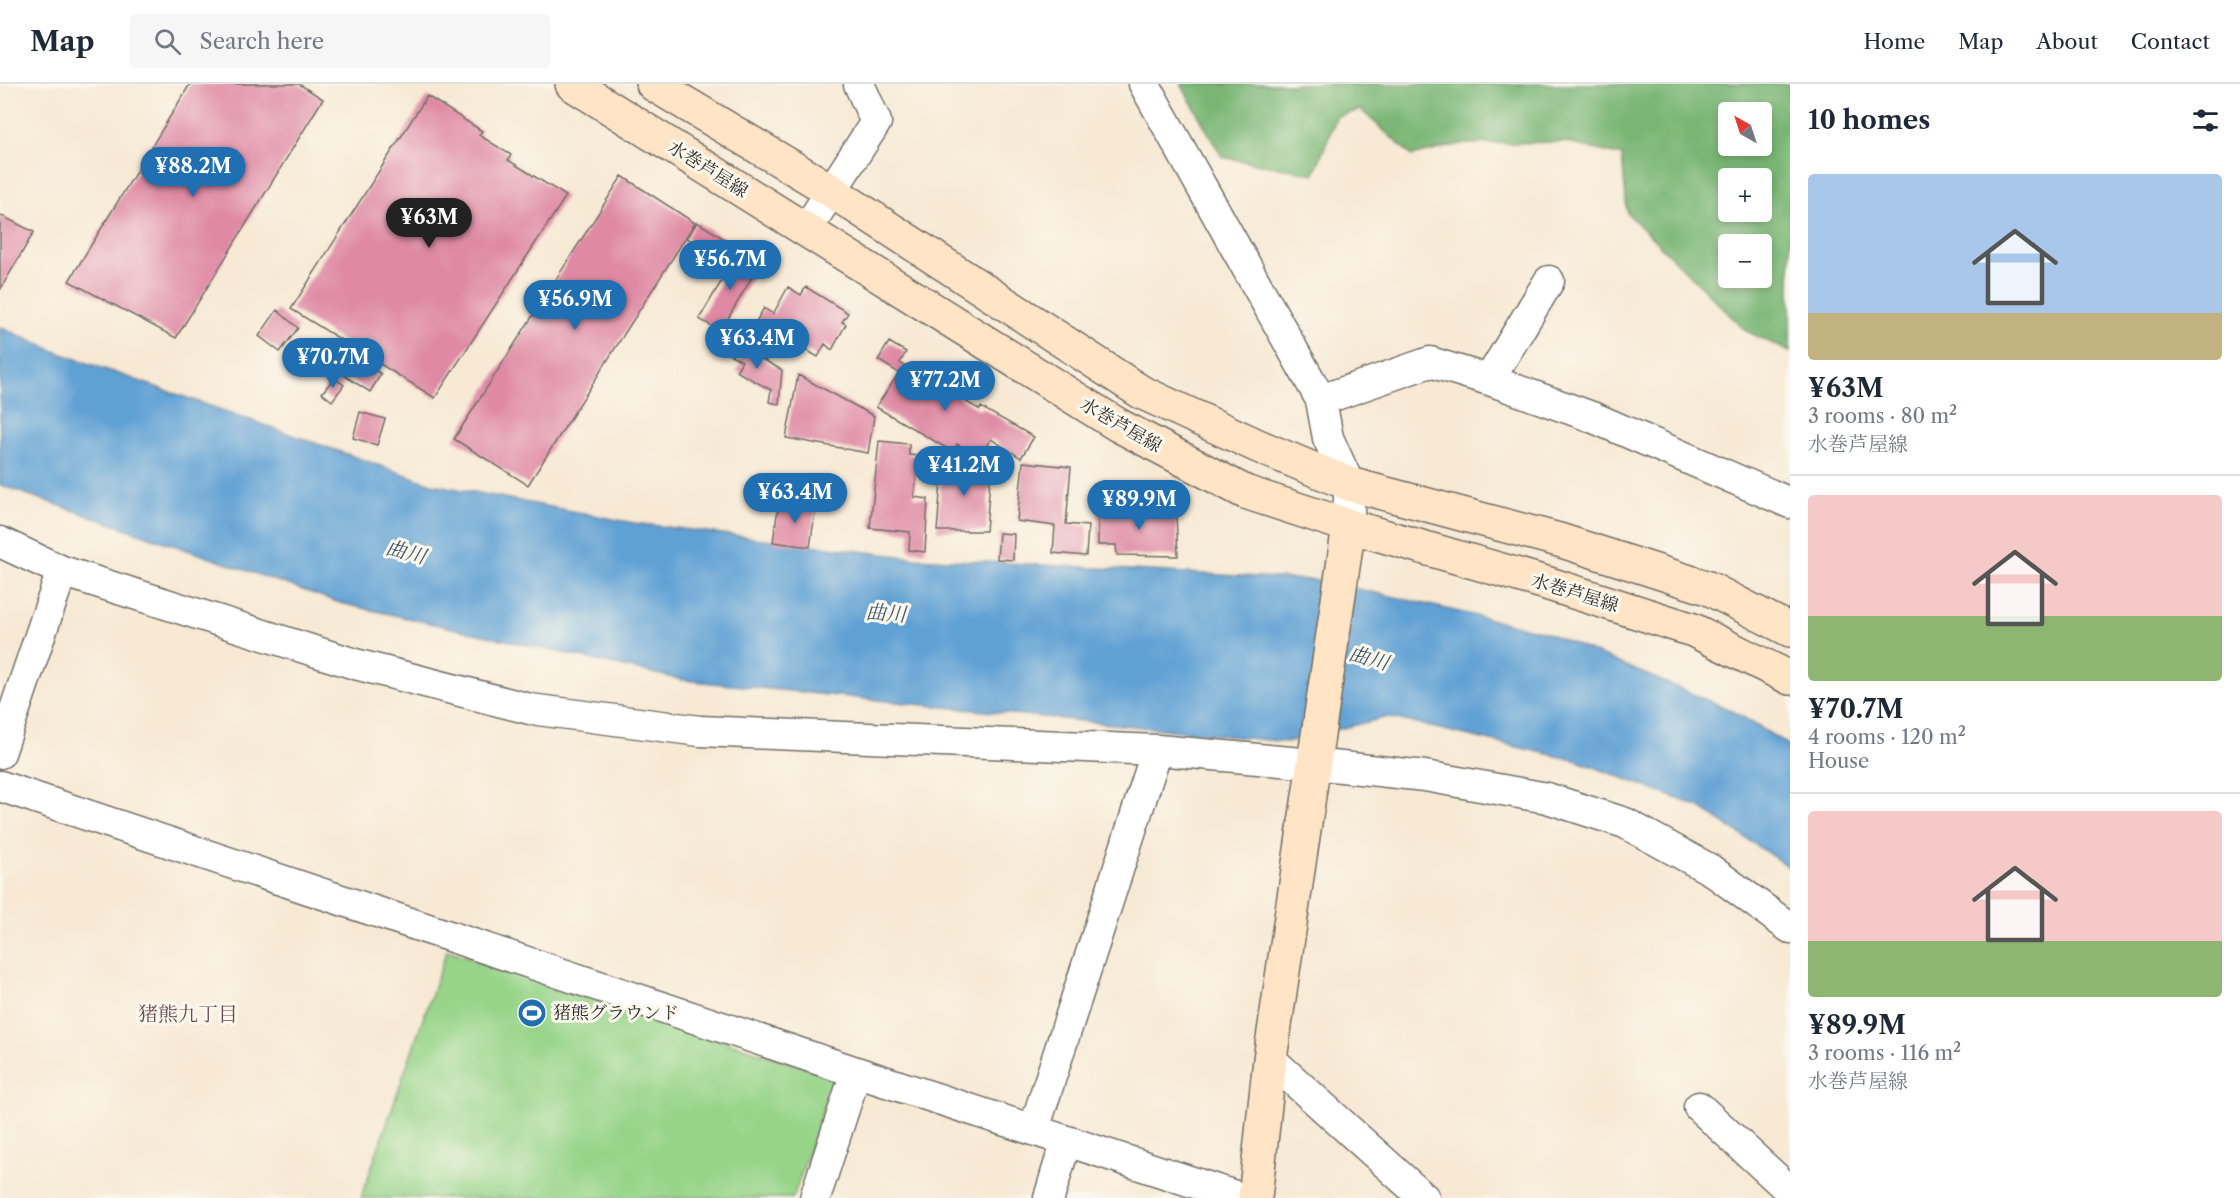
<!DOCTYPE html>
<meta charset="utf-8">
<style>
body{margin:0;font-family:"Libre Caslon Text","Noto Serif JP",serif;background:#f6f6f7;color:#1f2937;height:100vh;display:flex;flex-direction:column;font-size:22px;white-space:nowrap}
*{box-sizing:border-box;margin:0}
p{font-size:20px;color:#747a83}
.icon{flex:none;width:33px;height:33px;fill:none;stroke:currentColor;stroke-width:2;stroke-linecap:round;stroke-linejoin:round}
.map{position:relative;flex:1;overflow:hidden}
.side{display:flex;flex-direction:column;background:#fff;width:450px}
.side>*{flex:none}
.needle{width:39px;rotate:321deg}
.fabs{position:absolute;left:1718px;top:18px;display:grid;gap:12px}
.fabs a{display:grid;place-items:center;width:54px;height:54px;border-radius:6px;background:#fff;box-shadow:0 3px 9px #0003;font-size:30px}
.price{position:absolute;translate:-50% -51px;padding:0 14px;border-radius:21px;background:#1f6fb2;color:#fff;font-size:20px;line-height:39px;filter:drop-shadow(0 2px 3px #0008)}
.price::after{content:'';position:absolute;left:50%;top:36px;width:18px;height:14px;margin-left:-9px;background:inherit;clip-path:polygon(0 0,100% 0,50% 100%)}
.price.selected{background:#222;color:#fff}
ul{padding:0;list-style:none}
li{display:grid;align-content:center;gap:12px;height:318px;padding:0 18px}
li+li{border-top:2px solid #e0e1e3}
li span{display:grid;place-items:center;height:186px;border-radius:6px;color:#555}
li>.icon{margin-inline-start:auto}
span .icon{width:108px;height:108px;fill:#fffc;stroke-width:1}
li b{font-size:26px}
h2{display:flex;justify-content:space-between;align-items:center;height:72px;padding:0 18px;font-size:26px}
header{display:flex;align-items:center;gap:36px;box-sizing:border-box;height:84px;padding:0 30px;background:#fff;border-bottom:2px solid #e0e1e3}
header strong{font-size:28px}
nav{display:flex;gap:33px;margin-inline-start:auto;font-size:21px}
.search{width:420px;height:54px;background:#f6f6f7;display:flex;align-items:center;gap:15px;box-sizing:border-box;padding:0 21px;border-radius:6px;color:#747a83;font-size:22px}
main{display:flex;flex:1;min-height:0}
.map>svg:first-child{display:block}
.green{fill:#97d489;stroke:#61805a;stroke-width:1.5}
.forest{fill:#79b675;stroke:#527050;stroke-width:1.5;fill-rule:evenodd}
.water{fill:#61a1d4;stroke:#466680;stroke-width:1.5}
.building{fill:#df89a4}
.lines{fill:none;stroke-linecap:round;stroke-linejoin:round}
.street-casing{stroke:#726e66;stroke-width:33}
.secondary-casing{stroke:#726e66;stroke-width:36}
.street{stroke:#fff;stroke-width:30}
.secondary{stroke:#ffe4c6;stroke-width:33}
.labels{text-anchor:middle;stroke-width:6;stroke-linejoin:round;paint-order:stroke}
.street-label{font-size:18px;fill:#2b2b2b;stroke:#fbf7ec}
.poi-label{font-size:18px;fill:#2b2b2b;stroke:#fbf7ec;text-anchor:start}
.water-label{font-size:20px;font-style:italic;fill:#415a6f;stroke:#fbf7ec}
.neighbourhood-label{font-size:20px;fill:#6a4c55;stroke:#fbf7ec}
</style>
<header>
<strong>Map</strong>
<div class="search"><svg class="icon" aria-label="search" viewBox="0 0 24 24"><circle cx="10" cy="10" r="6"/><path d="M15 15l6 6"/></svg>Search here</div>
<nav><a>Home</a><a>Map</a><a>About</a><a>Contact</a></nav>
</header>
<main>
<div class="map">
<svg width="1790" height="1114" viewBox="0 0 1790 1114">
<rect width="100%" height="100%" fill="#fbf7ec"/>
<filter id="ink" filterUnits="userSpaceOnUse"><feTurbulence type="fractalNoise" baseFrequency=".0167" numOctaves="2"/><feDisplacementMap in="SourceGraphic" scale="12" xChannelSelector="R" yChannelSelector="G"/><feConvolveMatrix kernelMatrix="1 2 1 2 8 2 1 2 1" color-interpolation-filters="sRGB"/></filter>
<filter id="wash" filterUnits="userSpaceOnUse"><feTurbulence type="fractalNoise" baseFrequency=".008" numOctaves="4" result="noise"/><feDisplacementMap in="SourceGraphic" scale="24" xChannelSelector="R" yChannelSelector="G"/><feGaussianBlur stdDeviation="1.35" result="paint"/><feColorMatrix in="noise" values="0 0 0 0 0 0 0 0 0 0 0 0 0 0 0 0 0 1.4 0 .05"/><feComposite in="paint" operator="in"/></filter>
<g filter="url(#wash)">
<rect width="100%" height="100%" fill="#f7e9d4"/>
<path class="green" d="M447,866L834,993L793,1114H361Z"/>
<path class="forest" d="M1181,0H1790V268L1746,247L1627,129L1622,72L1565,58L1461,60L1412,72L1361,26L1337,32L1314,90L1222,73ZM1728,28H1761V62H1728ZM1728,94H1761V128H1728ZM1728,160H1761V194H1728Z"/>
<path class="water" d="M0,243L62,270L432,400L634,439L916,474L1313,496L1391,512L1545,548L1733,627L1790,662V784L1699,723L1578,677L1388,633L1286,658L683,596L340,519L0,401Z"/>
<g id="blocks">
<path class="building" d="M190,0H299L323,15L176,254L69,197Z
M427,12L482,47L479,51L511,71L508,76L566,112L435,314L291,225Z
M622,92L695,139L528,401L454,355Z
M0,131L34,148L0,206Z
M697,138L739,164L729,180L687,154Z
M740,166L761,177L721,247L699,235Z
M788,203L801,211L806,203L848,229L842,238L846,240L832,266L825,260L818,273L801,263L795,271L751,246L764,224L773,230Z
M277,226L298,244L280,268L259,252Z
M725,255L782,286L779,320L769,318L771,306L736,287L742,277L720,265Z
M889,258L906,268L900,279L980,326L981,323L1034,353L1021,374L991,355L980,372L957,360L953,368L876,323L899,289L878,276Z
M349,269L381,290L370,308L337,287Z
M798,291L874,332L868,369L786,354Z
M334,294L344,301L332,317L322,309Z
M360,328L385,335L377,361L353,354Z
M879,357L909,360V371L919,372L914,413L928,415L925,468L909,466L910,448L870,444Z
M943,374L955,375V381L991,382L986,447H937Z
M1023,378L1071,383L1066,440L1088,442L1086,472L1053,469L1055,442L1017,437Z
M779,417L816,422L810,463L773,458Z
M1132,417H1154L1153,430H1176L1178,472L1117,471L1116,461H1098V428H1132Z
M999,449L1014,450L1013,476L997,475Z"/>
</g>
</g>
<g filter="url(#ink)">
<use href="#blocks" fill-opacity="0" stroke="#726e66" stroke-width="1.5"/>
<g class="lines">
<g class="street-casing">
<path id="street" d="M1144,0L1321,316L1328,354L1349,400V442
M806,146L876,38L859,0
M1489,296L1549,197
M1321,316L1430,278L1489,296L1592,333L1790,419
M0,458L62,487L355,580L530,625L700,647L1157,666L1314,680L1425,692L1547,714L1625,739L1711,786L1790,844
M0,669L62,487
M0,702L856,988L1241,1114
M1270,975L1424,1114
M1699,1023L1790,1107
M1034,1045L1157,666
M815,1114L856,988
M1049,1114L1066,1057"/>
</g>
<g class="secondary-casing">
<path id="secondary" d="M572,0L1118,341L1245,408L1349,442L1546,499L1693,546L1790,594
M653,0L830,106L1141,308L1258,362L1349,400L1559,456L1708,504L1790,546
M1255,1114L1270,975L1349,442"/>
</g>
<use href="#street" class="street"/>
<use href="#secondary" class="secondary"/>
</g>
</g>
<defs>
<g id="stadium-disc" transform="scale(1.5)"><circle r="9.5" fill="#1f6fb2" stroke="#fbf7ec"/><path d="M0-5a6.5 5 0 1 0 0 10a6.5 5 0 1 0 0-10ZM-3.5-1.8h7v3.6h-7Z" fill="#fff"/></g>
</defs>
<g fill-rule="evenodd">
<use href="#stadium-disc" x="532" y="929"/>
</g>
<g class="labels">
<g class="street-label">
<text transform="translate(708 85) rotate(32)" y="6">水巻芦屋線</text>
<text transform="translate(1121 341) rotate(30)" y="6">水巻芦屋線</text>
<text transform="translate(1575 509) rotate(17)" y="6">水巻芦屋線</text>
</g>
<g class="poi-label">
<text x="553" y="935">猪熊グラウンド</text>
</g>
<g class="water-label">
<text transform="translate(406 468) rotate(15)" y="7">曲川</text>
<text transform="translate(886 529) rotate(4)" y="7">曲川</text>
<text transform="translate(1369 574) rotate(16)" y="7">曲川</text>
</g>
<g class="neighbourhood-label">
<text x="188" y="937">猪熊九丁目</text>
</g>
</g>
</svg>
<div class="fabs">
<a><svg class="needle" viewBox="-14 -14 28 28"><path d="M0-13l5 13h-10z" fill="#e53935"/><path d="M0 13l5-13h-10z" fill="#747a83"/></svg></a>
<a>+</a>
<a>−</a>
</div>
<b class="price" style="left:193px;top:114px">¥88.2M</b>
<b class="price selected" style="left:429px;top:165px">¥63M</b>
<b class="price" style="left:730px;top:207px">¥56.7M</b>
<b class="price" style="left:575px;top:247px">¥56.9M</b>
<b class="price" style="left:757px;top:286px">¥63.4M</b>
<b class="price" style="left:333px;top:305px">¥70.7M</b>
<b class="price" style="left:945px;top:328px">¥77.2M</b>
<b class="price" style="left:964px;top:413px">¥41.2M</b>
<b class="price" style="left:795px;top:440px">¥63.4M</b>
<b class="price" style="left:1139px;top:447px">¥89.9M</b>
</div>
<section class="side">
<h2>10 homes<svg class="icon" aria-label="filters" viewBox="0 0 24 24"><path d="M4 7h16M4 17h16"/><circle cx="9" cy="7" r="2"/><circle cx="15" cy="17" r="2"/></svg></h2>
<ul>
<li><span style="background:linear-gradient(#a9c7e8 75%,#c2b280 0)"><svg class="icon" aria-label="home" viewBox="0 0 24 24"><path d="M3 11l9-7 9 7M6 9v11h12V9"/></svg></span><div><b>¥63M</b><p>3 rooms · 80 m²</p><p>水巻芦屋線</p></div></li>
<li><span style="background:linear-gradient(#f6c9c9 65%,#8fb573 0)"><svg class="icon" aria-label="home" viewBox="0 0 24 24"><path d="M3 11l9-7 9 7M6 9v11h12V9"/></svg></span><div><b>¥70.7M</b><p>4 rooms · 120 m²</p><p>House</p></div></li>
<li><span style="background:linear-gradient(#f6c9c9 70%,#8fb573 0)"><svg class="icon" aria-label="home" viewBox="0 0 24 24"><path d="M3 11l9-7 9 7M6 9v11h12V9"/></svg></span><div><b>¥89.9M</b><p>3 rooms · 116 m²</p><p>水巻芦屋線</p></div></li>
</ul>
</section>
</main>
